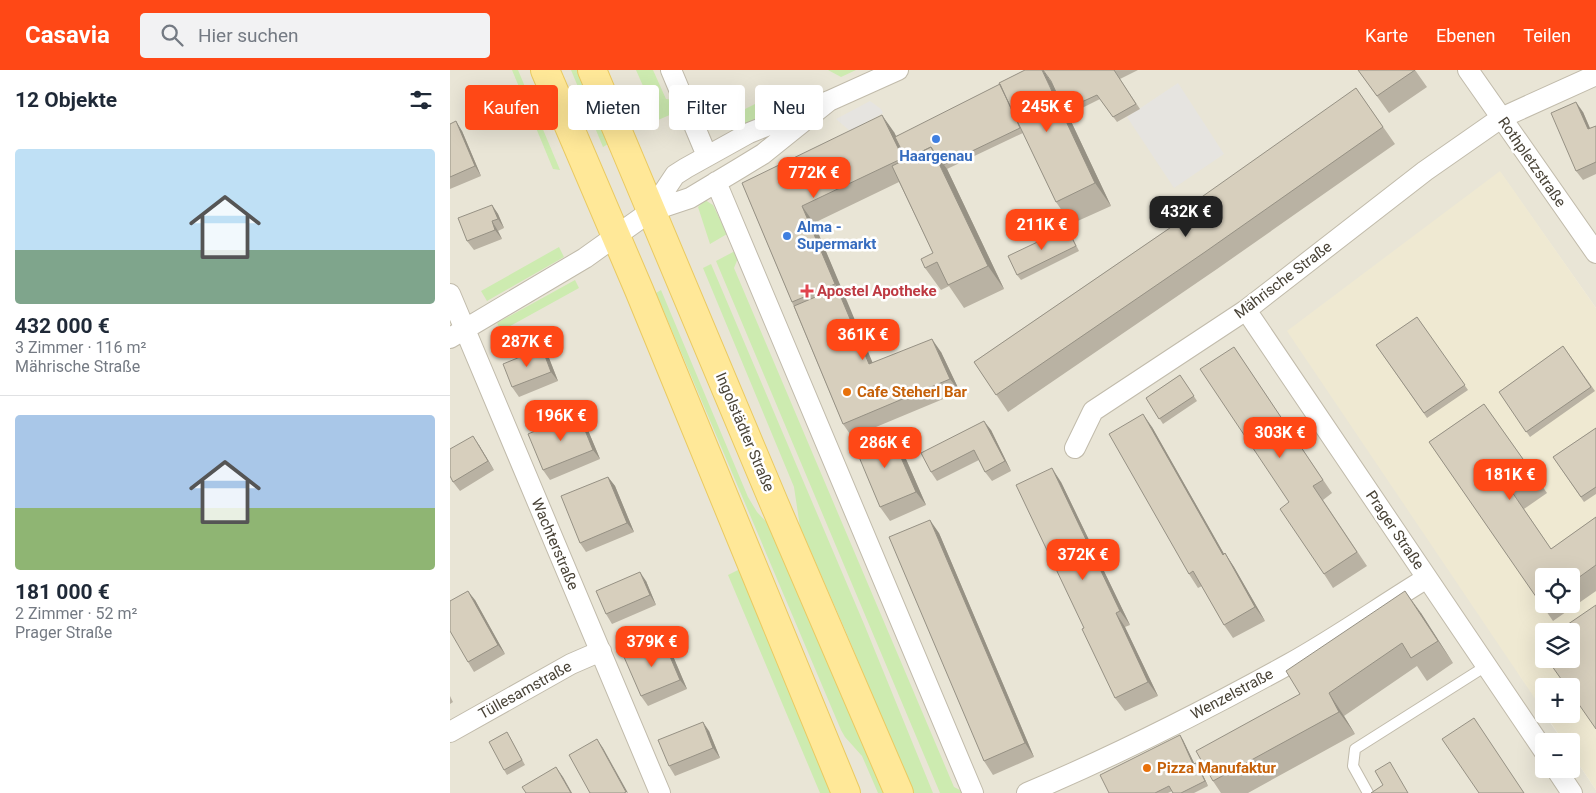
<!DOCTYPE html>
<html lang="de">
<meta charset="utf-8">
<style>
body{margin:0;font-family:Roboto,sans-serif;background:#f2f2f3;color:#1f2937;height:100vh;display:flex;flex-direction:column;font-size:19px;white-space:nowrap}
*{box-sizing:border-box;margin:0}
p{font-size:16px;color:#747a83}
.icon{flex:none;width:28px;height:28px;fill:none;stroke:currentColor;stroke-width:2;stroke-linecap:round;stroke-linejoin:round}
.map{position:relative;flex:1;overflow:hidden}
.drawer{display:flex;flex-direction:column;background:#fff;width:450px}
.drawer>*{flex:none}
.hud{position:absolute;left:15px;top:15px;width:475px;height:45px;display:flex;gap:10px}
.buttons{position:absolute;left:1085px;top:498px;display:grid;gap:10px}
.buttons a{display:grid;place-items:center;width:45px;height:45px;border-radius:5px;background:#fff;box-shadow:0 5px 20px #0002;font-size:25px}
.price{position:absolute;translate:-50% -42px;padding:0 11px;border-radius:10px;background:#ff4816;color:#fff;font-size:16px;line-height:32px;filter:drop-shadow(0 1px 2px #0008)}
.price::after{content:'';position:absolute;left:50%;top:30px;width:15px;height:11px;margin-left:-8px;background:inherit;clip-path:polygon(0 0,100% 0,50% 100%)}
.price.on{background:#222;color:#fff}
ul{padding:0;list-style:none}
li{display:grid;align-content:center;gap:10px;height:265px;padding:0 15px}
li+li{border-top:1px solid #e0e1e3}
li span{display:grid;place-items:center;height:155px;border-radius:5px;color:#555}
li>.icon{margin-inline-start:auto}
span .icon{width:90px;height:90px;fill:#fffc;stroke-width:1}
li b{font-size:21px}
h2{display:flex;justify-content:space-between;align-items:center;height:60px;padding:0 15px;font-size:21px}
.pill{padding:0 18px;border-radius:5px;background:#fff;box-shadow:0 5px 20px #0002;font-size:18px;line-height:45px}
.pill.on{background:#ff4816;color:#fff}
header{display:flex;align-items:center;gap:30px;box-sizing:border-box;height:70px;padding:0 25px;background:#ff4816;color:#fff}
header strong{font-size:24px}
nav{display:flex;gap:28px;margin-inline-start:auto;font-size:18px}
.search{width:350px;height:45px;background:#f2f2f3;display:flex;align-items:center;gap:12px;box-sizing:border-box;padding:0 18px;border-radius:5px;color:#747a83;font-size:19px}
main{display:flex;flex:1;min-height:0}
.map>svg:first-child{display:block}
.residential{fill:#e9e5d6}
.education{fill:#efe9d2;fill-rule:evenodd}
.green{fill:#cdebb0}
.parking{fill:#e6e4e0}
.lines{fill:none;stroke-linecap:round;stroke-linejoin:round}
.service-casing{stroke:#c1bbab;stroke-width:12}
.minor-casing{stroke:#c1bbab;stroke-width:22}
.primary-casing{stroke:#eaca61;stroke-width:30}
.service{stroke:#fff;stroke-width:10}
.minor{stroke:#fff;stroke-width:20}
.primary{stroke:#ffe898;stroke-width:28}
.wall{fill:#b9b2a3;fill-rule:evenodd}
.shaded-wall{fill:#969184}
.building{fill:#d7cfbd;stroke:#969184}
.shop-dot{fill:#3f7fe0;stroke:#fff;stroke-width:2}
.health-dot{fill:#e0444e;stroke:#fff;stroke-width:2}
.food-dot{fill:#e8710a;stroke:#fff;stroke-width:2}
.labels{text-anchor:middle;stroke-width:5;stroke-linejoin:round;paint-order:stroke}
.shop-label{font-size:15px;font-weight:bold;fill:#366cbe;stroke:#fff}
.street-label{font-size:15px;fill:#494337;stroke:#fff}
.health-label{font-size:15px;font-weight:bold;fill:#be3a42;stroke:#fff;text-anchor:start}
.food-label{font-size:15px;font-weight:bold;fill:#c56008;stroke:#fff;text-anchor:start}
</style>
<header>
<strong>Casavia</strong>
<div class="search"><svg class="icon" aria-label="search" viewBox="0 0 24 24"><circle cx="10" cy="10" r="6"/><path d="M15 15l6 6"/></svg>Hier suchen</div>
<nav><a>Karte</a><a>Ebenen</a><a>Teilen</a></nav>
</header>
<main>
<section class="drawer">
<h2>12 Objekte<svg class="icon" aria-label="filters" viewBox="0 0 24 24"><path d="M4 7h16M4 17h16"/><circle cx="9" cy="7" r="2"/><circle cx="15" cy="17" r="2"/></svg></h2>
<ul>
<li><span style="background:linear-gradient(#bfe0f5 65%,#7fa58c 0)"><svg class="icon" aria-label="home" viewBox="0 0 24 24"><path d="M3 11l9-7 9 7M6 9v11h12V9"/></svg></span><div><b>432 000 €</b><p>3 Zimmer · 116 m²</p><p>Mährische Straße</p></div></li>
<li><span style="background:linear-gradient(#a9c7e8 60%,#8fb573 0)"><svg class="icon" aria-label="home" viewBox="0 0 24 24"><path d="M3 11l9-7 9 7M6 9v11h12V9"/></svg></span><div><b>181 000 €</b><p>2 Zimmer · 52 m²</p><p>Prager Straße</p></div></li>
</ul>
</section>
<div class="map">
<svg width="1146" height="723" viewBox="0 0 1146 723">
<rect width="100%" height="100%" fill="#f5f2e9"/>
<path class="residential" d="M0,0H1146V238L1050,102L1094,644L1113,671H1094V699H1121V683L1146,720V723H0Z"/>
<path class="education" d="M1050,101L1146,238V720L1121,683V671H1113L1095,644H1121V616H1094V642L837,261ZM1094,506H1121V534H1094ZM1094,561H1121V589H1094Z"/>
<path class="green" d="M62,0H68L110,100L103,99Z
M121,0H127L158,74L153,77Z
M186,0H203L216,29L224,30L229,41L208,50Z
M378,0H406L391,7Z
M339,17L342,21L336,33L282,62L275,49Z
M255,130L263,135L277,164L260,174L248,137Z
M109,177L114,187L37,231L31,221Z
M285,181L288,188L284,198L504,717L510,720L512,723H490L266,191Z
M261,194L414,554L483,723H463L396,562L350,457L344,417L253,198Z
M125,210L129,218L51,261L47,253Z
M211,220L298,427L307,442L325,461L435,723H428L412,686L395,667L391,660L206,223Z
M294,497L388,723H370L278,505Z"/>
<path class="parking" d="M728,13L774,84L724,118L677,47Z
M420,31L431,39L433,43L400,61L386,49Z"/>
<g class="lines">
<g class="service-casing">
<path id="service" d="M918,723L903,696L905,679L1036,596"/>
</g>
<g class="minor-casing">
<path id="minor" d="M221,0L257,86
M1018,0L1146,183
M266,112L523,723
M201,141L225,105L236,98L299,63L379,31L448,0
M0,224L210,723
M796,240L1094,681
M0,268L135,188L201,141L240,128L290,98L313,84L379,31
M625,378L643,341L796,240L975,101L1051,48L1146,5
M0,662L121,594L151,581
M1106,699L1122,723
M577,723C667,685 754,641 839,594C886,568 931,536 977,508"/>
</g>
<g class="primary-casing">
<path id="primary" d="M95,0L189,220L396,723
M142,0L324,433L449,723"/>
</g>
<use href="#service" class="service"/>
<use href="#minor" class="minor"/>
<use href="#primary" class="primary"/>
</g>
<path class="wall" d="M664,0L690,39L667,52L650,29L618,45L661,136L621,154L606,132L573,63L497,99L554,219L514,238L499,216L491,220L475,198L483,183L449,112L364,153L422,293L491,282L510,322L402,367L393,354L292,113L444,62L446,66Z
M664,0H688L670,9Z
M908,0H965L977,17L939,43Z
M906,18L945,74L767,199L558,342L524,292L733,149Z
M1133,42L1140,58L1146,56V104L1133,110L1126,101Z
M0,54L12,61L31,106L0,119Z
M42,135L48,144L54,158L48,161L52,169L24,180L17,171Z
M617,158L620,163L629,181L571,210L567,205Z
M967,247L1018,320L977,348L926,275Z
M1113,276L1145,321L1080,367L1049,322Z
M784,277L882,423L873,430L917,496L883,518L874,504L839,432Z
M99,288L108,311L69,327L62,317Z
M730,305L747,331L713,354L696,328Z
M1034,334L1097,423L1074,439L1101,479L1146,447V521L1103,551L979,372ZM1094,506H1121V534H1094Z
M135,353L150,389L100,410L93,400Z
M702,357L774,484L775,483L784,497L815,551L783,568L774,555L752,516L748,518L739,504Z
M1146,358V424L1134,432L1103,387Z
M541,360L561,401L542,411L535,402L529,390L487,411L481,402Z
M449,373L476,435L440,451L430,437Z
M29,375L44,400L10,421L3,412Z
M158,407L165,416L184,462L136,482L130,473Z
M611,412L680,555L675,557L708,626L675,641L665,628L634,558Z
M489,463L584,687L543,705L534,691Z
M196,511L206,535L162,554L156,544Z
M25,530L55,584L24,602L18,592Z
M971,543L1003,593L977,611L967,596L894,646L905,664L798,723H771L763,711L850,624Z
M220,579L237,619L198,636L191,626Z
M0,626L3,632L0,634Z
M259,661L270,688L225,706L219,696Z
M730,665L733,670L744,693L749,697L758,716L744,723H723L722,721L718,723H659Z
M60,667L75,695L57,705L54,700Z"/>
<path class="shaded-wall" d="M592,0H593L604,16L614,40L618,45L661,136L645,113Z
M1126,32L1133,42L1144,68L1138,59Z
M432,45L444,62L465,105L453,88Z
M6,51L12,61L31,106L25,96Z
M481,77L497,99L554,219L538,196Z
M42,135L48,144L54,158L48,149Z
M352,136L364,153L397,231L385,214Z
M42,151L48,161L52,169L45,160Z
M387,218L397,231L429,308L419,294Z
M482,269L491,282L510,322L500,309Z
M92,278L99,288L108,311L101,302Z
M128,343L135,353L150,389L143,380Z
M693,344L702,357L782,498L773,485Z
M534,351L541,360L561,401L555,391Z
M439,360L449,373L476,435L466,422Z
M23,366L29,375L44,400L38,391Z
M602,398L611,412L680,555L670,541Z
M158,407L165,416L184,462L177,453Z
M480,450L489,463L584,687L575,673Z
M775,483L784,497L815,551L805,537Z
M190,502L196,511L206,535L200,525Z
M18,521L25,530L55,584L48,575Z
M955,521L971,543L1003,593L988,571Z
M666,543L675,557L708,626L698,612Z
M213,570L220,579L237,619L230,610Z
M879,623L894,646L905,664L889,642Z
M253,652L259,661L270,688L263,678Z
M730,665L733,670L747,699L743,694Z
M147,669L153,678L178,723L176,722Z
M746,693L749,697L758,716L755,711Z
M106,697L113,707L122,723H121Z"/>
<path class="building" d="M575,0H592L645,113L606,132L549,13Z
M593,0H664L686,34L663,47L647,25L614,40L601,11Z
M908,0H965L927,26Z
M550,14L570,58L493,95L481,77L456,89L445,67Z
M906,18L933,57L755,182L546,325L524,292L733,149L729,143Z
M1126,32L1138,59L1146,56V92L1126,101L1101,43Z
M432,45L453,88L352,136L385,214L342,232L292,113Z
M6,51L25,96L0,107V54Z
M481,77L538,196L498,215L487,192L475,198L471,189L483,183L442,96Z
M42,135L48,149L42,151L45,160L17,171L8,148Z
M617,158L626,176L567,205L558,186Z
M387,218L419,294L482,269L500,309L393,354L344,236Z
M967,247L1015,315L974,343L926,275Z
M1113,276L1141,317L1076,362L1049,322Z
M784,277L873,410L863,416L907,482L874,504L830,439L839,432L750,299Z
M92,278L101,302L62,317L53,294Z
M730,305L744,326L709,349L696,328Z
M1034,334L1085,406L1062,422L1101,479L1146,447V495L1121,513V506H1094V532L1091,534L979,372Z
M128,343L143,380L93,400L78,364Z
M693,344L773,485L775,483L805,537L774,555L743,501L739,504L659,364Z
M534,351L555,391L535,402L524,380L481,402L471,383Z
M1146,358V417L1131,427L1103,387Z
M439,360L466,422L430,437L404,375Z
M23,366L38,391L3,412L0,406V379Z
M602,398L670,541L666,543L698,612L665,628L632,559L634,558L566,415Z
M158,407L177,453L130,473L111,426Z
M480,450L575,673L534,691L439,467Z
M190,502L200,525L156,544L146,521Z
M18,521L48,575L18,592L0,561V531Z
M955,521L988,571L961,588L952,573L879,623L889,642L763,711L746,681L850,624L836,601Z
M1146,535V659L1121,623V616H1116L1097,589H1121V561H1108Z
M213,570L230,610L191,626L174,587Z
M1094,571V584L1088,575Z
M1024,648L1074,723H1029L992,669Z
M253,652L263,678L219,696L208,670Z
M57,662L72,690L54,700L39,672Z
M730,665L743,694L746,693L755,711L731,723H723L719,716L705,723H659L650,705Z
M147,669L176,722L174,723H140L119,685Z
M940,692L958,723H921L933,715L925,701Z
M106,697L121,723H76L72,717Z"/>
<g class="shop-dot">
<circle cx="486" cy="69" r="5"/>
<circle cx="337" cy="166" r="5"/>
</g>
<path class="health-dot" d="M354.5 213.5h5v5h5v5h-5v5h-5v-5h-5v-5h5z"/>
<g class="food-dot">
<circle cx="397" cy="322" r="5"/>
<circle cx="697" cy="698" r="5"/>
</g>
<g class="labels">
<g class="shop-label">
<text x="486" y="91">Haargenau</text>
<text x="347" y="162" text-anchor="start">Alma -<tspan x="347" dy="17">Supermarkt</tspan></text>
</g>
<g class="street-label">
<text transform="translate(1082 92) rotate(55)" y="5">Rothpletzstraße</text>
<text transform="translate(833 210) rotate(-37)" y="5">Mährische Straße</text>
<text transform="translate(295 362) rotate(67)" y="5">Ingolstädter Straße</text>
<text transform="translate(945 460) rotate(56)" y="5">Prager Straße</text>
<text transform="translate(105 474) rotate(67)" y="5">Wachterstraße</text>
<text transform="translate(75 620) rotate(-29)" y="5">Tüllesamstraße</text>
<text transform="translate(782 624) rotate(-28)" y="5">Wenzelstraße</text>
</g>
<g class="health-label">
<text x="367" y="226">Apostel Apotheke</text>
</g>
<g class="food-label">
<text x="407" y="327">Cafe Steherl Bar</text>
<text x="707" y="703">Pizza Manufaktur</text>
</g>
</g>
</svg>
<div class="buttons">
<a><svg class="icon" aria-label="locate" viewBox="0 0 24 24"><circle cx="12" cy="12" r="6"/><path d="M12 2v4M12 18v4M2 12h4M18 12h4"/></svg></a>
<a><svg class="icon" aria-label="layers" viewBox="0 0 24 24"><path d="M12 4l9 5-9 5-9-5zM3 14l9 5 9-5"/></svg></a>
<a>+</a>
<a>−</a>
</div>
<b class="price" style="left:597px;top:63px">245K €</b>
<b class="price" style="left:364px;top:129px">772K €</b>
<b class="price on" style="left:736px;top:168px">432K €</b>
<b class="price" style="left:592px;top:181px">211K €</b>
<b class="price" style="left:413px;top:291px">361K €</b>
<b class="price" style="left:77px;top:298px">287K €</b>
<b class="price" style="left:111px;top:372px">196K €</b>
<b class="price" style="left:830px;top:389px">303K €</b>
<b class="price" style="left:435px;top:399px">286K €</b>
<b class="price" style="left:1060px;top:431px">181K €</b>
<b class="price" style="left:633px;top:511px">372K €</b>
<b class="price" style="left:202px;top:598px">379K €</b>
<div class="hud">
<a class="pill on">Kaufen</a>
<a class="pill">Mieten</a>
<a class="pill">Filter</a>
<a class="pill">Neu</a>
</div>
</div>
</main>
